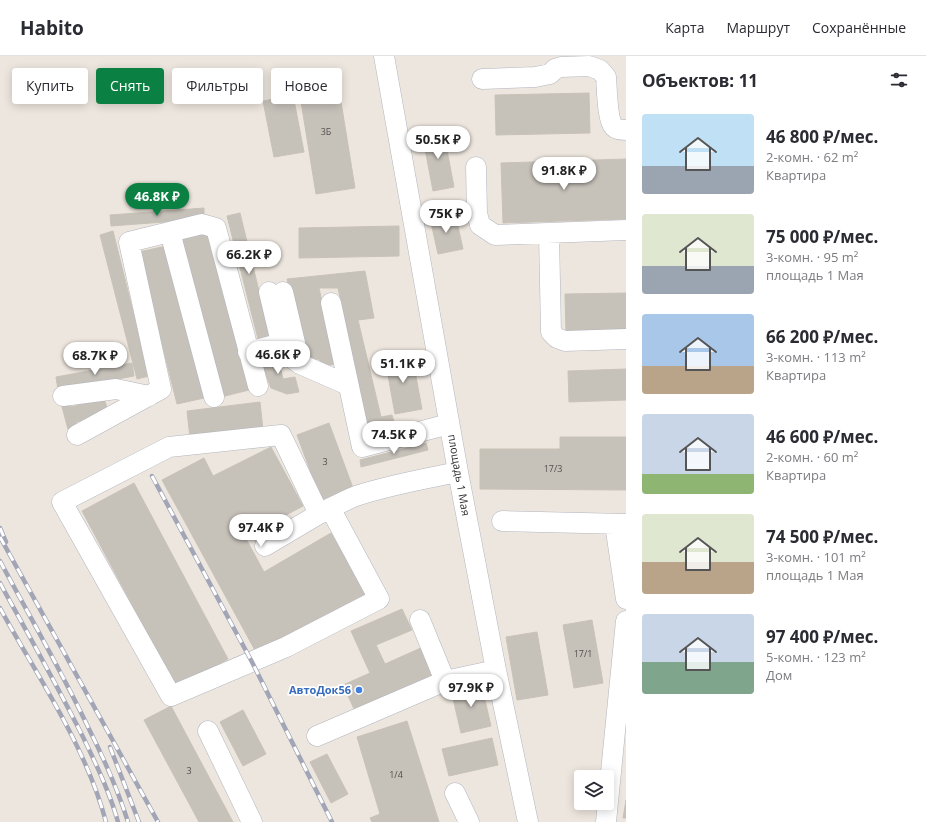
<!DOCTYPE html>
<html lang="ru">
<meta charset="utf-8">
<style>
body{margin:0;font-family:"Open Sans",sans-serif;background:#f7f7f7;color:#2b2b33;height:100vh;display:flex;flex-direction:column;font-size:15px;white-space:nowrap}
*{box-sizing:border-box;margin:0}
p{font-size:13px;color:#7c7c81}
.icon{flex:none;width:22px;height:22px;fill:none;stroke:currentColor;stroke-width:2;stroke-linecap:round;stroke-linejoin:round}
.map{position:relative;flex:1;overflow:hidden}
.details{display:flex;flex-direction:column;background:#fff;width:300px}
.details>*{flex:none}
.hud{position:absolute;left:12px;top:12px;width:380px;height:36px;display:flex;gap:8px}
.tools{position:absolute;left:574px;top:714px;display:grid;gap:8px}
.tools a{display:grid;place-items:center;width:40px;height:40px;border-radius:4px;background:#fff;box-shadow:0 2px 10px #0003;font-size:20px}
.price{position:absolute;translate:-50% -34px;padding:0 9px;border-radius:14px;background:#fff;color:#222;font-size:13px;line-height:26px;filter:drop-shadow(0 1px 2px #0008)}
.price::after{content:'';position:absolute;left:50%;top:24px;width:12px;height:9px;margin-left:-6px;background:inherit;clip-path:polygon(0 0,100% 0,50% 100%)}
.price.selected{background:#0b8043;color:#fff}
ul{padding:0;list-style:none}
li{display:flex;align-items:center;gap:12px;height:100px;padding:0 16px}
li span{display:grid;place-items:center;flex:none;width:112px;height:80px;border-radius:4px;color:#555}
li>.icon{margin-inline-start:auto}
span .icon{width:48px;height:48px;fill:#fffc;stroke-width:1}
li b{font-size:17px}
h2{display:flex;justify-content:space-between;align-items:center;height:48px;padding:0 16px;font-size:17px}
.tag{padding:0 14px;border-radius:4px;background:#fff;box-shadow:0 2px 10px #0003;font-size:14px;line-height:36px}
.tag.selected{background:#0b8043;color:#fff}
header{display:flex;align-items:center;gap:24px;box-sizing:border-box;height:56px;padding:0 20px;background:#fff;border-bottom:1px solid #e1e1e2}
header strong{font-size:19px}
nav{display:flex;gap:22px;margin-inline-start:auto;font-size:14px}
main{display:flex;flex:1;min-height:0}
.map>svg:first-child{display:block}
.building{fill:#c6c1b9;stroke:#c9c2b8}
.lines{fill:none;stroke-linecap:round;stroke-linejoin:round}
.minor-casing{stroke:#b2b5bf;stroke-width:21}
.minor{stroke:#fff;stroke-width:20}
.rail-casing{stroke:#a1a5b6;stroke-width:4.5}
.rail{stroke:#fff;stroke-width:3;stroke-dasharray:9;stroke-linecap:butt}
.shop-dot{fill:#3f7fe0;stroke:#fff;stroke-width:1.5}
.labels{text-anchor:middle;stroke-width:3.5;stroke-linejoin:round;paint-order:stroke}
.number-label{font-size:9px;fill:#52514f}
.street-label{font-size:11px;fill:#2c2c2c;stroke:#fff}
.shop-label{font-size:11px;font-weight:bold;fill:#366cbe;stroke:#fff;text-anchor:end}
</style>
<header>
<strong>Habito</strong>
<nav><a>Карта</a><a>Маршрут</a><a>Сохранённые</a></nav>
</header>
<main>
<div class="map">
<svg width="626" height="766" viewBox="0 0 626 766">
<rect width="100%" height="100%" fill="#ede6de"/>
<path class="building" d="M336,15L355,132L316,138L297,21Z
M589,37L590,77L496,79L495,39Z
M293,39L304,96L274,101L263,45Z
M443,73L454,131L433,135L422,77Z
M626,103V163L503,167L501,107Z
M204,152V163L111,170L110,159Z
M240,157L270,280L258,283L227,160Z
M455,157L463,193L438,198L430,162Z
M399,170V200L299,202V172Z
M209,174L249,334L221,341L181,181Z
M113,175L149,320L137,323L100,179Z
M166,190L204,342L177,348L139,196Z
M365,215L374,262L358,264L381,361L392,359L397,376L370,383L338,232H319L335,308L321,311L319,303L306,305L287,223Z
M626,237V276L566,277L565,238Z
M277,298L283,323L295,321L299,336L287,338L271,332L259,300Z
M412,299L422,353L395,358L385,303Z
M132,307L134,320L58,334L56,321Z
M626,313V344L569,346L568,315Z
M104,342L108,355L95,361L76,366L78,374L69,377L61,347L69,345L71,351Z
M260,346L263,374L190,382L187,355Z
M329,367L353,432L321,444L297,379Z
M560,381H626V434L480,433V393H560Z
M426,387L428,394L361,411L360,404Z
M271,391L303,450L245,481L264,516L331,477L366,538L257,598L162,424L204,402L213,420Z
M134,427L228,603L176,631L82,455Z
M402,553L412,574L376,589L385,608L423,591L435,619L355,655L343,629L370,617L351,575Z
M592,564L603,627L574,632L563,569Z
M537,576L548,639L517,644L506,581Z
M481,627L491,670L461,677L451,634Z
M171,650L233,766H199L144,664Z
M243,654L266,698L243,710L220,666Z
M407,665L439,766H372L370,762L380,758L357,681Z
M492,682L498,709L449,720L442,693Z
M327,698L348,738L331,747L310,706Z
M626,744V762H623Z"/>
<g class="lines">
<g class="minor-casing">
<path id="minor" d="M384,0L458,416L496,614L528,766
M482,23L535,21L550,18L555,13L561,11L589,10L600,14L606,21C607,31 607,64 614,71C617,74 622,74 626,74
M476,111L477,157L480,169L495,179L626,174
M170,176L214,341
M549,178L551,276L557,282L565,285L626,283
M269,236L283,295
M283,236L300,308
M331,247L362,391L449,368
M248,296L271,290L283,295L300,308L348,329
M63,340L116,333L149,340
M77,379L161,333L129,186L202,168L216,172L258,330
M330,452L379,543L286,591L171,640L62,446L169,391L281,379L319,458C331,452 343,445 356,440C389,429 424,423 458,416
M502,465L626,468
M615,468L626,543
M265,490L319,458
M420,564L445,625
M208,675L252,766
M317,680L445,625L496,614
M455,737L469,766
M606,766L626,565"/>
</g>
<use href="#minor" class="minor"/>
<g class="rail-casing">
<path id="rail" d="M152,420L252,606L332,766
M0,472L6,486
M0,481L158,766
M0,505C30,561 62,616 89,673C104,703 118,734 128,766
M0,527C28,578 57,629 83,681C96,708 110,737 118,766
M0,552C37,620 86,690 106,766
M110,691L139,766"/>
</g>
<use href="#rail" class="rail"/>
</g>
<circle class="shop-dot" cx="359" cy="634" r="4"/>
<g class="labels">
<g class="number-label">
<text x="326" y="79">3Б</text>
<text x="325" y="409">3</text>
<text x="553" y="416">17/3</text>
<text x="583" y="601">17/1</text>
<text x="189" y="718">3</text>
<text x="396" y="722">1/4</text>
</g>
<g class="street-label">
<text transform="translate(459 419) rotate(80)" y="4">площадь 1 Мая</text>
</g>
<g class="shop-label">
<text x="351" y="638">АвтоДок56</text>
</g>
</g>
</svg>
<div class="tools">
<a><svg class="icon" aria-label="layers" viewBox="0 0 24 24"><path d="M12 4l9 5-9 5-9-5zM3 14l9 5 9-5"/></svg></a>
</div>
<b class="price" style="left:438px;top:104px">50.5K ₽</b>
<b class="price" style="left:564px;top:135px">91.8K ₽</b>
<b class="price selected" style="left:157px;top:161px">46.8K ₽</b>
<b class="price" style="left:446px;top:178px">75K ₽</b>
<b class="price" style="left:249px;top:219px">66.2K ₽</b>
<b class="price" style="left:278px;top:319px">46.6K ₽</b>
<b class="price" style="left:95px;top:320px">68.7K ₽</b>
<b class="price" style="left:403px;top:328px">51.1K ₽</b>
<b class="price" style="left:394px;top:399px">74.5K ₽</b>
<b class="price" style="left:261px;top:492px">97.4K ₽</b>
<b class="price" style="left:471px;top:652px">97.9K ₽</b>
<div class="hud">
<a class="tag">Купить</a>
<a class="tag selected">Снять</a>
<a class="tag">Фильтры</a>
<a class="tag">Новое</a>
</div>
</div>
<section class="details">
<h2>Объектов: 11<svg class="icon" aria-label="filters" viewBox="0 0 24 24"><path d="M4 7h16M4 17h16"/><circle cx="9" cy="7" r="2"/><circle cx="15" cy="17" r="2"/></svg></h2>
<ul>
<li><span style="background:linear-gradient(#bfe0f5 65%,#9aa5b1 0)"><svg class="icon" aria-label="home" viewBox="0 0 24 24"><path d="M3 11l9-7 9 7M6 9v11h12V9"/></svg></span><div><b>46 800 ₽/мес.</b><p>2-комн. · 62 m²</p><p>Квартира</p></div></li>
<li><span style="background:linear-gradient(#dfe7d0 65%,#9aa5b1 0)"><svg class="icon" aria-label="home" viewBox="0 0 24 24"><path d="M3 11l9-7 9 7M6 9v11h12V9"/></svg></span><div><b>75 000 ₽/мес.</b><p>3-комн. · 95 m²</p><p>площадь 1 Мая</p></div></li>
<li><span style="background:linear-gradient(#a9c7e8 65%,#b9a48a 0)"><svg class="icon" aria-label="home" viewBox="0 0 24 24"><path d="M3 11l9-7 9 7M6 9v11h12V9"/></svg></span><div><b>66 200 ₽/мес.</b><p>3-комн. · 113 m²</p><p>Квартира</p></div></li>
<li><span style="background:linear-gradient(#c9d6e8 75%,#8fb573 0)"><svg class="icon" aria-label="home" viewBox="0 0 24 24"><path d="M3 11l9-7 9 7M6 9v11h12V9"/></svg></span><div><b>46 600 ₽/мес.</b><p>2-комн. · 60 m²</p><p>Квартира</p></div></li>
<li><span style="background:linear-gradient(#dfe7d0 60%,#b9a48a 0)"><svg class="icon" aria-label="home" viewBox="0 0 24 24"><path d="M3 11l9-7 9 7M6 9v11h12V9"/></svg></span><div><b>74 500 ₽/мес.</b><p>3-комн. · 101 m²</p><p>площадь 1 Мая</p></div></li>
<li><span style="background:linear-gradient(#c9d6e8 60%,#7fa58c 0)"><svg class="icon" aria-label="home" viewBox="0 0 24 24"><path d="M3 11l9-7 9 7M6 9v11h12V9"/></svg></span><div><b>97 400 ₽/мес.</b><p>5-комн. · 123 m²</p><p>Дом</p></div></li>
</ul>
</section>
</main>
